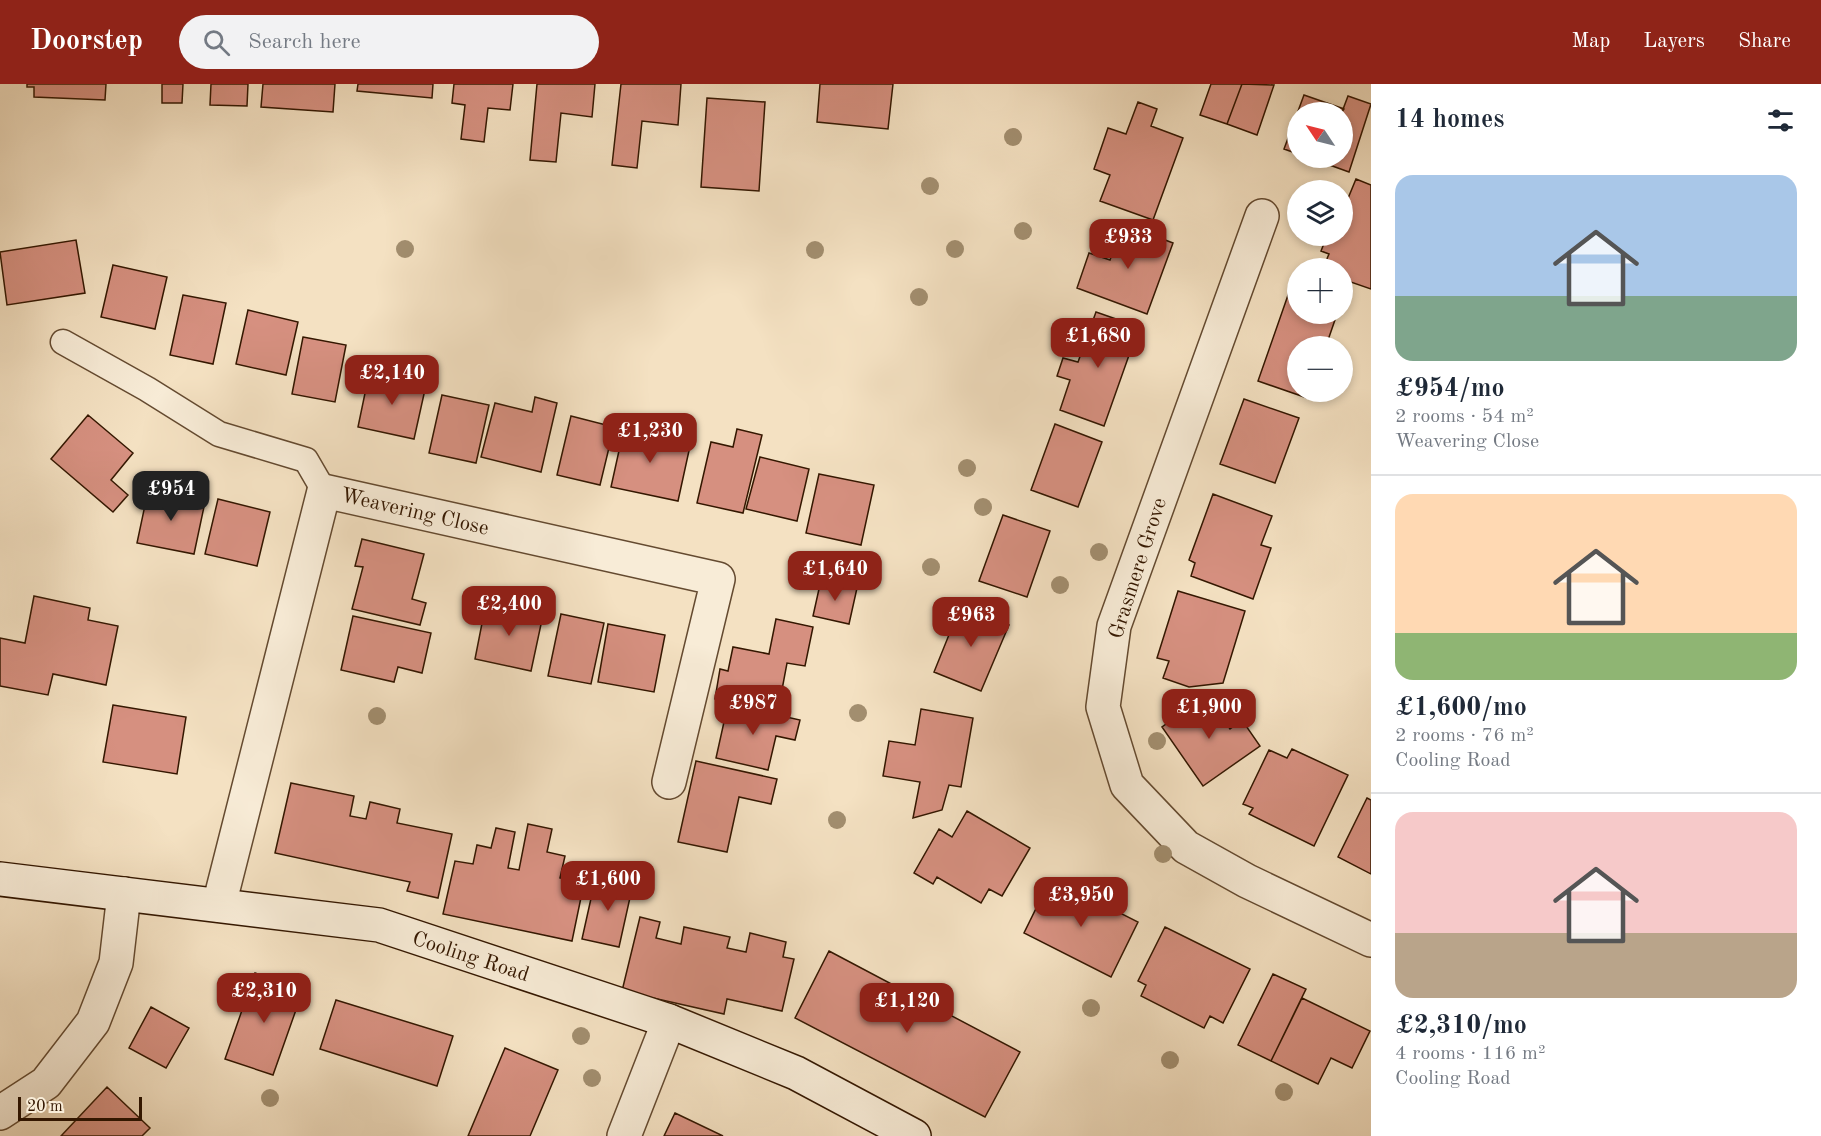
<!DOCTYPE html>
<meta charset="utf-8">
<style>
body{margin:0;font-family:"Old Standard TT",serif;background:#f2f2f3;color:#1f2937;height:100vh;display:flex;flex-direction:column;font-size:22px;white-space:nowrap}
*{box-sizing:border-box;margin:0}
p{font-size:20px;color:#747a83}
.icon{flex:none;width:33px;height:33px;fill:none;stroke:currentColor;stroke-width:2;stroke-linecap:round;stroke-linejoin:round}
.map{position:relative;flex:1;overflow:hidden}
.sheet{display:flex;flex-direction:column;background:#fff;width:450px}
.sheet>*{flex:none}
.needle{width:39px;rotate:305deg}
.controls{position:absolute;left:1287px;top:18px;display:grid;gap:12px}
.controls a{display:grid;place-items:center;width:66px;height:66px;border-radius:50%;background:#fff;box-shadow:0 3px 9px #0003;font-size:30px}
.scale{position:absolute;left:18px;bottom:15px;width:124px;box-sizing:border-box;padding-left:6px;border:3px solid #341700;border-top:0;font-size:16px;line-height:21px;white-space:nowrap;color:#341700;-webkit-text-stroke:4px #f8ecd7;paint-order:stroke}
.price{position:absolute;translate:-50% -51px;padding:0 14px;border-radius:12px;background:#8f2418;color:#fff;font-size:20px;line-height:39px;filter:drop-shadow(0 2px 3px #0008)}
.price::after{content:'';position:absolute;left:50%;top:36px;width:18px;height:14px;margin-left:-9px;background:inherit;clip-path:polygon(0 0,100% 0,50% 100%)}
.price.current{background:#222;color:#fff}
ul{padding:0;list-style:none}
li{display:grid;align-content:center;gap:12px;height:318px;padding:0 24px}
li+li{border-top:2px solid #e0e1e3}
li span{display:grid;place-items:center;height:186px;border-radius:18px;color:#555}
li>.icon{margin-inline-start:auto}
span .icon{width:108px;height:108px;fill:#fffc;stroke-width:1}
li b{font-size:26px}
h2{display:flex;justify-content:space-between;align-items:center;height:72px;padding:0 24px;font-size:26px}
header{display:flex;align-items:center;gap:36px;box-sizing:border-box;height:84px;padding:0 30px;background:#8f2418;color:#fff}
header strong{font-size:28px}
nav{display:flex;gap:33px;margin-inline-start:auto;font-size:21px}
.search{width:420px;height:54px;background:#f2f2f3;display:flex;align-items:center;gap:15px;box-sizing:border-box;padding:0 21px;border-radius:33px;color:#747a83;font-size:22px}
main{display:flex;flex:1;min-height:0}
.map>svg:first-child{display:block}
.building{fill:#d69080;stroke:#341700;stroke-width:1.5}
.lines{fill:none;stroke-linecap:round;stroke-linejoin:round}
.lane-casing{stroke:#644a30;stroke-width:27}
.street-casing{stroke:#644a30;stroke-width:36}
.secondary-casing{stroke:#341700;stroke-width:36}
.lane{stroke:#f8ecd7;stroke-width:24}
.street{stroke:#f8ecd7;stroke-width:33}
.secondary{stroke:#f8ecd7;stroke-width:33}
.tree{fill:#a28e6f}
.labels{text-anchor:middle;stroke-width:4.5;stroke-linejoin:round;paint-order:stroke}
.street-label{font-size:21px;fill:#341700;stroke:#f8ecd7}
</style>
<header>
<strong>Doorstep</strong>
<div class="search"><svg class="icon" aria-label="search" viewBox="0 0 24 24"><circle cx="10" cy="10" r="6"/><path d="M15 15l6 6"/></svg>Search here</div>
<nav><a>Map</a><a>Layers</a><a>Share</a></nav>
</header>
<main>
<div class="map">
<svg width="1371" height="1052" viewBox="0 0 1371 1052">
<rect width="100%" height="100%" fill="#f4e1c2"/>
<filter id="stains"><feTurbulence type="fractalNoise" baseFrequency=".00333" numOctaves="4"/><feColorMatrix values="0 0 0 0 .2 0 0 0 0 .09 0 0 0 0 .02 0 0 0 .5 -.17"/></filter>
<radialGradient id="worn" r=".72"><stop offset=".6" stop-color="#630" stop-opacity="0"/><stop offset="1" stop-color="#630" stop-opacity=".3"/></radialGradient>
<path class="building" d="M27,0H106L105,16L34,13V3H27Z
M162,0H183L182,19H162Z
M211,0H248L247,22L210,21Z
M263,0H335L333,28L261,23Z
M358,0H433L432,14L357,7Z
M454,0H513L510,26L488,24L484,58L461,55L465,21L452,19Z
M537,0H595L592,33L561,29L556,78L530,76Z
M621,0H681L678,41L642,37L637,84L612,81Z
M820,0H893L888,45L817,38Z
M1211,0H1242L1227,40L1200,31Z
M1242,0L1274,1L1257,51L1227,40Z
M1304,11L1344,25L1342,28H1298V70L1284,65Z
M1348,12L1371,20L1349,88L1324,79L1326,74H1342V28Z
M707,14L765,18L759,107L701,103Z
M1138,18L1157,25L1151,42L1183,54L1153,136L1100,117L1110,91L1094,85L1108,44L1126,50Z
M1356,95L1371,101V205L1342,195V184H1323L1329,170L1321,167L1327,152H1342V129Z
M1123,140L1173,159L1147,230L1077,204L1089,169L1110,176Z
M76,156L85,209L7,221L0,168Z
M113,181L167,193L155,245L101,233Z
M1294,194L1298,195V230H1337L1326,262H1298V308H1312L1310,315L1258,297Z
M183,211L226,219L213,280L170,271Z
M248,226L298,238L286,291L236,280Z
M1096,228L1139,243L1104,342L1060,326L1070,296L1057,292L1063,274L1078,278Z
M303,253L346,261L335,318L292,310Z
M369,290L426,301L414,355L358,343Z
M442,311L489,321L476,379L429,369Z
M535,313L557,319L541,388L481,373L495,319L532,328Z
M1244,315L1299,334L1275,399L1220,380Z
M88,331L133,369L111,396L128,411L113,428L51,375Z
M571,332L614,343L600,401L557,391Z
M626,335L645,339L643,351L690,362L678,417L611,403Z
M1055,340L1102,358L1078,423L1031,406Z
M737,345L762,351L743,429L697,419L711,358L733,363Z
M760,373L809,385L797,437L746,425Z
M819,390L874,401L861,461L806,449Z
M148,407L205,418L194,470L137,459Z
M1213,410L1272,432L1261,461L1271,464L1253,515L1191,492L1195,479L1189,476Z
M218,415L270,428L257,482L205,470Z
M1003,431L1050,447L1027,513L979,497Z
M362,455L424,470L412,515L426,519L420,541L352,525L363,483L355,482Z
M821,496L857,504L849,540L813,532Z
M1178,507L1245,527L1223,599L1189,603L1163,594L1169,577L1157,574Z
M34,512L90,524L88,536L118,542L106,601L53,590L48,611L0,602V554L25,559Z
M486,519L543,531L531,587L475,575Z
M961,521L1009,541L981,607L934,588Z
M561,530L604,539L591,600L548,592Z
M353,532L431,549L422,589L398,583L394,598L341,586Z
M776,535L813,543L805,582L787,579L778,627L715,615L720,585L728,587L733,563L769,570Z
M608,540L665,551L654,608L598,598Z
M1207,611L1230,645L1242,636L1260,662L1203,702L1162,643Z
M728,620L800,636L795,656L776,652L768,686L716,674Z
M113,621L186,633L177,690L103,678Z
M921,625L973,634L961,703L949,701L942,726L913,734L920,698L883,692L889,657L915,661Z
M1292,665L1348,691L1314,762L1249,730L1253,724L1243,720L1269,666L1287,674Z
M696,677L777,695L771,720L739,713L727,768L678,758Z
M291,699L354,712L350,732L366,735L370,718L400,725L397,739L452,750L438,814L407,807L410,798L275,769Z
M1367,714L1371,716V790L1338,773Z
M967,727L1030,764L1002,812L989,805L981,819L937,793L933,800L914,789L939,745L952,753Z
M528,740L552,745L547,768L565,772L560,794L584,799L572,857L443,830L455,777L473,780L477,761L491,764L496,744L515,748L508,784L519,786Z
M596,792L633,800L619,863L582,855Z
M1051,794L1138,838L1111,893L1024,849Z
M640,833L660,838L656,854L681,860L684,843L730,853L727,864L746,868L750,849L786,858L783,873L794,875L782,927L727,915L724,930L622,907Z
M1165,843L1250,885L1223,939L1210,932L1204,944L1141,912L1146,901L1138,897Z
M829,867L1020,968L985,1033L795,934Z
M255,889L303,906L273,991L225,975Z
M1273,890L1306,905L1271,977L1238,961Z
M1302,914L1370,947L1352,984L1331,974L1318,1000L1271,977Z
M336,916L453,952L437,1002L320,965Z
M151,923L189,944L166,984L129,964Z
M505,964L558,986L530,1052H468Z
M107,1003L150,1044L142,1052H61Z
M675,1029L723,1052H664Z"/>
<g class="lines">
<g class="lane-casing">
<path id="lane" d="M63,258L147,305L219,350L306,376L324,407"/>
</g>
<g class="street-casing">
<path id="street" d="M1262,132L1114,542L1103,623L1127,701L1186,763L1247,797L1371,856
M219,821L324,407L718,495L669,698
M0,1029L46,999L93,938L116,879L124,810
M624,1052L669,937"/>
</g>
<g class="secondary-casing">
<path id="secondary" d="M0,795L379,841L669,937L796,989L914,1052"/>
</g>
<use href="#lane" class="lane"/>
<use href="#street" class="street"/>
<use href="#secondary" class="secondary"/>
</g>
<g class="tree">
<circle cx="1013" cy="53" r="9"/>
<circle cx="930" cy="102" r="9"/>
<circle cx="1023" cy="147" r="9"/>
<circle cx="405" cy="165" r="9"/>
<circle cx="955" cy="165" r="9"/>
<circle cx="815" cy="166" r="9"/>
<circle cx="919" cy="213" r="9"/>
<circle cx="967" cy="384" r="9"/>
<circle cx="983" cy="423" r="9"/>
<circle cx="1099" cy="468" r="9"/>
<circle cx="931" cy="483" r="9"/>
<circle cx="1060" cy="501" r="9"/>
<circle cx="858" cy="629" r="9"/>
<circle cx="377" cy="632" r="9"/>
<circle cx="1157" cy="657" r="9"/>
<circle cx="837" cy="736" r="9"/>
<circle cx="1163" cy="770" r="9"/>
<circle cx="1091" cy="924" r="9"/>
<circle cx="581" cy="952" r="9"/>
<circle cx="1170" cy="976" r="9"/>
<circle cx="592" cy="994" r="9"/>
<circle cx="1284" cy="1008" r="9"/>
<circle cx="270" cy="1014" r="9"/>
</g>
<g class="labels">
<g class="street-label">
<text transform="translate(415 427) rotate(13)" y="7">Weavering Close</text>
<text transform="translate(1137 484) rotate(-72)" y="7">Grasmere Grove</text>
<text transform="translate(471 872) rotate(18)" y="7">Cooling Road</text>
</g>
</g>
<rect width="100%" height="100%" filter="url(#stains)"/>
<rect width="100%" height="100%" fill="url(#worn)"/>
</svg>
<div class="controls">
<a><svg class="needle" viewBox="-14 -14 28 28"><path d="M0-13l5 13h-10z" fill="#e53935"/><path d="M0 13l5-13h-10z" fill="#747a83"/></svg></a>
<a><svg class="icon" aria-label="layers" viewBox="0 0 24 24"><path d="M12 4l9 5-9 5-9-5zM3 14l9 5 9-5"/></svg></a>
<a>+</a>
<a>−</a>
</div>
<div class="scale">20 m</div>
<b class="price" style="left:1128px;top:186px">£933</b>
<b class="price" style="left:1098px;top:285px">£1,680</b>
<b class="price" style="left:392px;top:322px">£2,140</b>
<b class="price" style="left:650px;top:380px">£1,230</b>
<b class="price current" style="left:171px;top:438px">£954</b>
<b class="price" style="left:835px;top:518px">£1,640</b>
<b class="price" style="left:509px;top:553px">£2,400</b>
<b class="price" style="left:971px;top:564px">£963</b>
<b class="price" style="left:753px;top:652px">£987</b>
<b class="price" style="left:1209px;top:656px">£1,900</b>
<b class="price" style="left:608px;top:828px">£1,600</b>
<b class="price" style="left:1081px;top:844px">£3,950</b>
<b class="price" style="left:264px;top:940px">£2,310</b>
<b class="price" style="left:907px;top:950px">£1,120</b>
</div>
<section class="sheet">
<h2>14 homes<svg class="icon" aria-label="filters" viewBox="0 0 24 24"><path d="M4 7h16M4 17h16"/><circle cx="9" cy="7" r="2"/><circle cx="15" cy="17" r="2"/></svg></h2>
<ul>
<li><span style="background:linear-gradient(#a9c7e8 65%,#7fa58c 0)"><svg class="icon" aria-label="home" viewBox="0 0 24 24"><path d="M3 11l9-7 9 7M6 9v11h12V9"/></svg></span><div><b>£954/mo</b><p>2 rooms · 54 m²</p><p>Weavering Close</p></div></li>
<li><span style="background:linear-gradient(#ffd9b3 75%,#8fb573 0)"><svg class="icon" aria-label="home" viewBox="0 0 24 24"><path d="M3 11l9-7 9 7M6 9v11h12V9"/></svg></span><div><b>£1,600/mo</b><p>2 rooms · 76 m²</p><p>Cooling Road</p></div></li>
<li><span style="background:linear-gradient(#f6c9c9 65%,#b9a48a 0)"><svg class="icon" aria-label="home" viewBox="0 0 24 24"><path d="M3 11l9-7 9 7M6 9v11h12V9"/></svg></span><div><b>£2,310/mo</b><p>4 rooms · 116 m²</p><p>Cooling Road</p></div></li>
</ul>
</section>
</main>
